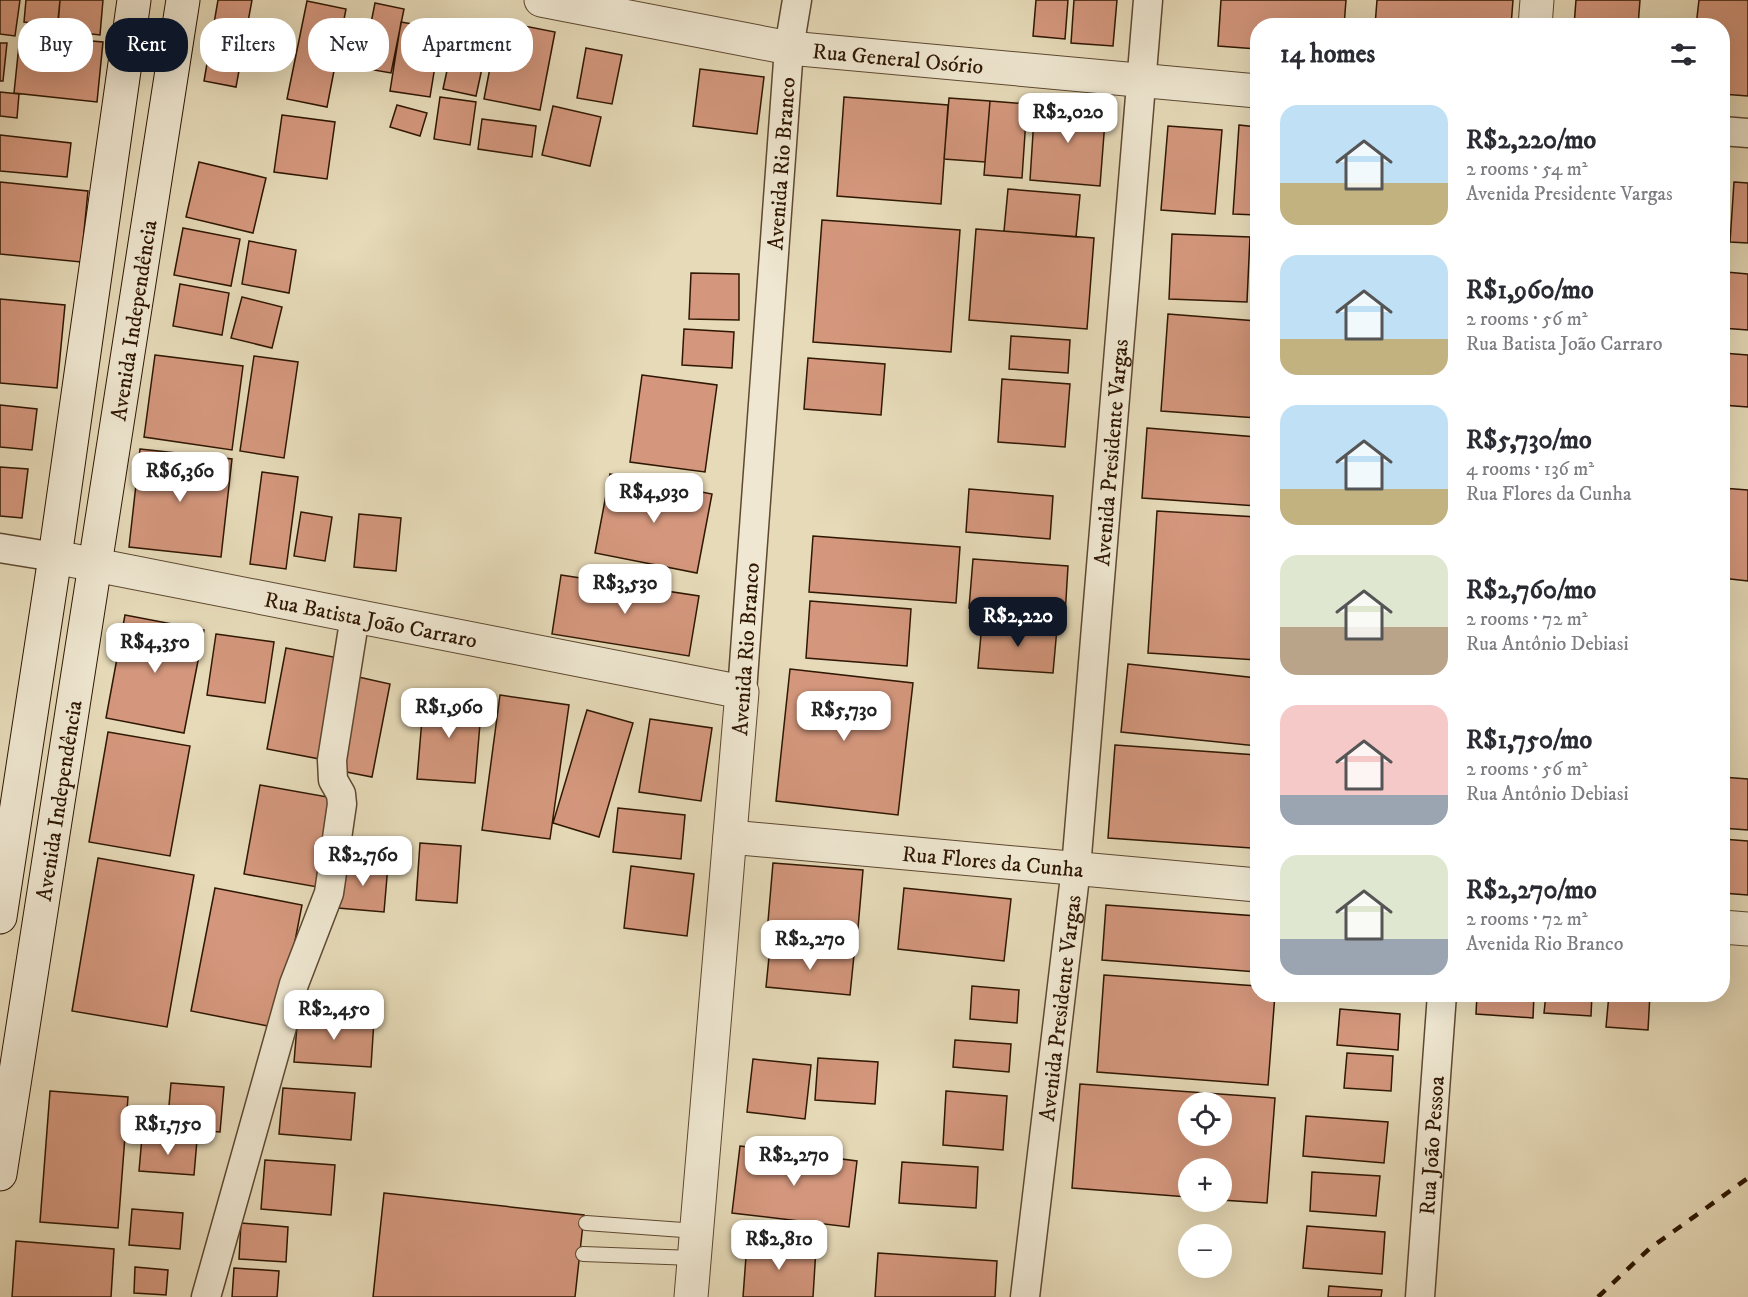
<!DOCTYPE html>
<meta charset="utf-8">
<style>
body{margin:0;font-family:"IM FELL DW Pica",serif;background:#f7f7f7;color:#2b2b33;height:100vh;display:flex;flex-direction:column;font-size:22px;white-space:nowrap}
*{box-sizing:border-box;margin:0}
p{font-size:20px;color:#7c7c81}
.icon{flex:none;width:33px;height:33px;fill:none;stroke:currentColor;stroke-width:2;stroke-linecap:round;stroke-linejoin:round}
.map{position:relative;flex:1;overflow:hidden}
.panel{position:absolute;left:1250px;top:18px;width:480px;height:984px;display:flex;flex-direction:column;background:#fff;border-radius:24px;box-shadow:0 6px 24px #0002}
.panel>*{flex:none}
.guide{position:absolute;left:18px;top:18px;width:570px;height:54px;display:flex;gap:12px}
.tools{position:absolute;left:1178px;top:1092px;display:grid;gap:12px}
.tools a{display:grid;place-items:center;width:54px;height:54px;border-radius:50%;background:#fff;box-shadow:0 6px 24px #0002;font-size:30px}
.price{position:absolute;translate:-50% -51px;padding:0 14px;border-radius:12px;background:#fff;color:#222;font-size:20px;line-height:39px;filter:drop-shadow(0 2px 3px #0008)}
.price::after{content:'';position:absolute;left:50%;top:36px;width:18px;height:14px;margin-left:-9px;background:inherit;clip-path:polygon(0 0,100% 0,50% 100%)}
.price.selected{background:#111827;color:#fff}
ul{padding:0;list-style:none}
li{display:flex;align-items:center;gap:18px;height:150px;padding:0 30px}
li span{display:grid;place-items:center;flex:none;width:168px;height:120px;border-radius:18px;color:#555}
li>.icon{margin-inline-start:auto}
span .icon{width:72px;height:72px;fill:#fffc;stroke-width:1}
li b{font-size:26px}
h2{display:flex;justify-content:space-between;align-items:center;height:72px;padding:0 30px;font-size:26px}
.chip{padding:0 21px;border-radius:24px;background:#fff;box-shadow:0 6px 24px #0002;font-size:21px;line-height:54px}
.chip.selected{background:#111827;color:#fff}
.map>svg:first-child{display:block}
.building{fill:#d4977d;stroke:#2f1702;stroke-width:1.5;fill-rule:evenodd}
.lines{fill:none;stroke-linecap:round;stroke-linejoin:round}
.service-casing{stroke:#5d4830;stroke-width:16}
.minor-casing{stroke:#5d4830;stroke-width:31}
.tertiary-casing{stroke:#5d4830;stroke-width:35}
.secondary-casing{stroke:#2f1702;stroke-width:35}
.service{stroke:#efe7d1;stroke-width:14}
.minor{stroke:#efe7d1;stroke-width:28}
.tertiary{stroke:#efe7d1;stroke-width:33}
.secondary{stroke:#efe7d1;stroke-width:33}
.rail{stroke:#2f1702;stroke-width:4.5;stroke-dasharray:10 10;stroke-linecap:butt}
.labels{text-anchor:middle;stroke-width:4.5;stroke-linejoin:round;paint-order:stroke}
.street-label{font-size:22px;fill:#2f1702;stroke:#efe7d1}
</style>
<div class="map">
<svg width="1748" height="1297" viewBox="0 0 1748 1297">
<rect width="100%" height="100%" fill="#e6dab8"/>
<filter id="stains"><feTurbulence type="fractalNoise" baseFrequency=".00333" numOctaves="4"/><feColorMatrix values="0 0 0 0 .2 0 0 0 0 .09 0 0 0 0 .02 0 0 0 .5 -.17"/></filter>
<radialGradient id="worn" r=".72"><stop offset=".6" stop-color="#630" stop-opacity="0"/><stop offset="1" stop-color="#630" stop-opacity=".3"/></radialGradient>
<path class="building" d="M0,0H20L15,36L0,34Z
M26,0H60L58,26L24,22Z
M60,0H103L100,35L57,30Z
M218,0H252L236,87L204,81Z
M1036,0H1068L1065,39L1033,36Z
M1074,0H1117L1113,46L1071,43Z
M1221,0H1346L1344,26H1257V49L1218,46Z
M1377,0H1513L1511,26H1375Z
M1576,0H1640L1638,26H1574Z
M1699,0H1748V96L1722,94V26H1696Z
M307,1L346,9L327,107L287,99Z
M375,3L404,9L391,73L362,68Z
M499,21L555,32L540,110L484,99Z
M401,22L441,29L430,97L390,91Z
M20,35L103,42L97,102L14,93Z
M0,43H7L3,81H0Z
M453,43L486,50L476,96L443,89Z
M586,48L622,55L612,104L577,98Z
M700,69L764,77L757,134L693,126Z
M0,92L19,94L17,118L0,116Z
M440,97L476,102L470,145L434,139Z
M844,97L948,105L941,204L837,196Z
M949,98L990,101L985,162L944,159Z
M990,101L1027,104L1022,178L984,175Z
M1035,102L1106,108L1100,186L1030,180Z
M397,105L427,113L420,136L390,127Z
M553,106L601,117L590,166L542,155Z
M282,115L335,122L327,179L274,172Z
M482,119L536,126L532,157L478,149Z
M1239,125L1257,127V215L1233,214Z
M1168,126L1222,130L1215,214L1161,210Z
M0,135L71,143L67,177L0,171Z
M199,162L266,178L253,233L186,217Z
M0,182L88,191L81,262L0,254Z
M1734,182L1748,183V243L1730,242Z
M1008,189L1080,195L1076,237L1004,231Z
M822,220L960,230L951,352L813,342Z
M183,228L240,239L231,286L174,275Z
M976,229L1094,238L1087,329L969,320Z
M1172,234L1250,237L1247,302L1169,299Z
M249,241L296,250L289,293L242,284Z
M1726,272L1748,274V330L1722,328Z
M691,273L739,274V320L689,319Z
M180,284L229,293L222,335L173,326Z
M242,297L282,307L272,348L231,338Z
M0,299L65,305L57,388L0,383Z
M1168,314L1257,321V418L1161,411Z
M684,329L734,332L732,368L682,365Z
M1011,336L1070,340L1068,373L1009,369Z
M1722,353L1748,355V407L1722,405Z
M155,355L243,366L232,450L144,437Z
M254,356L298,362L284,458L240,451Z
M808,358L885,364L881,415L804,409Z
M642,375L717,385L705,472L630,462Z
M1002,379L1070,384L1065,447L998,442Z
M0,405L37,409L32,450L0,447Z
M1147,428L1257,437V506L1142,498Z
M140,449L232,459L221,557L129,547Z
M0,467L28,469L22,518L0,516Z
M262,472L298,477L286,569L250,564Z
M610,474L712,494L697,573L595,553Z
M1722,488L1748,490V581L1722,578Z
M969,489L1053,496L1050,539L966,532Z
M1157,511L1257,517V660L1148,653Z
M301,512L332,517L325,561L294,556Z
M359,514L401,518L396,571L354,567Z
M813,536L960,547L956,603L809,592Z
M973,559L1068,566L1065,616L969,608Z
M561,575L699,596L689,656L552,634Z
M810,601L911,609L907,666L806,658Z
M125,615L204,630L184,733L106,718Z
M982,623L1057,628L1053,673L978,668Z
M216,634L274,642L265,703L207,695Z
M286,648L344,659L325,760L267,749Z
M1128,664L1257,678V746L1121,732Z
M790,669L913,683L898,815L776,801Z
M354,676L390,684L372,777L336,770Z
M424,695L482,700L475,783L417,779Z
M500,695L569,705L550,839L482,830Z
M587,710L633,723L599,837L553,823Z
M650,719L712,728L701,801L639,792Z
M108,732L190,746L170,856L89,842Z
M1115,745L1257,755L1251,848L1108,838Z
M1722,777L1748,779V830L1722,828Z
M260,785L339,799L323,888L244,874Z
M618,808L685,815L681,859L613,852Z
M1722,839L1748,841V895L1722,893Z
M420,843L461,846L457,903L416,900Z
M98,858L194,875L167,1027L72,1011Z
M342,861L388,865L384,912L338,908Z
M773,863L863,870L857,940L767,933Z
M631,866L694,874L687,936L624,928Z
M215,888L302,905L278,1028L191,1011Z
M904,888L1011,899L1004,961L898,949Z
M1106,905L1257,916V972L1102,960Z
M770,947L854,955L850,995L766,987Z
M1104,975L1257,986V994H1275L1268,1085L1097,1072Z
M972,986L1019,990L1017,1023L970,1019Z
M1477,994H1534L1533,1018L1476,1014Z
M1546,994H1592L1591,1016L1544,1013Z
M1609,994H1650L1648,1030L1606,1027Z
M1340,1009L1400,1014L1398,1050L1337,1045Z
M298,1014L374,1020L371,1067L294,1062Z
M955,1040L1011,1044L1009,1072L953,1067Z
M1347,1053L1393,1056L1391,1091L1344,1088Z
M818,1058L878,1062L875,1104L815,1100Z
M753,1059L811,1065L805,1119L747,1112Z
M171,1083L224,1087L220,1132L167,1128Z
M1080,1084L1275,1098L1267,1203L1221,1200V1168H1188V1197L1072,1188ZM1188,1102H1221V1136H1188Z
M283,1088L355,1093L351,1140L279,1134Z
M50,1091L128,1097L118,1228L40,1222Z
M946,1091L1007,1096L1003,1150L943,1145Z
M1306,1116L1388,1122L1384,1163L1303,1156Z
M142,1137L197,1140L194,1175L139,1171Z
M740,1146L857,1161L849,1227L732,1213Z
M265,1160L335,1165L331,1215L261,1209Z
M902,1162L978,1167L976,1208L899,1203Z
M1312,1172L1380,1176L1376,1216L1310,1211Z
M384,1193L584,1215L575,1297H373Z
M132,1209L183,1213L180,1249L129,1245Z
M241,1223L288,1227L286,1262L239,1259Z
M1307,1226L1385,1232L1382,1274L1303,1268Z
M16,1241L114,1249L111,1297H12Z
M747,1243L816,1248L813,1297H743Z
M878,1253L997,1261L995,1297H875Z
M135,1267L168,1270L166,1295L134,1293Z
M234,1268L279,1271L277,1297H232Z
M1329,1286L1382,1290L1381,1297H1328Z"/>
<g class="lines">
<g class="service-casing">
<path id="service" d="M586,1223L697,1231
M583,1254L694,1258"/>
</g>
<g class="minor-casing">
<g id="minor">
<path d="M1722,131L1748,133"/>
<path d="M0,548L55,557"/>
<path id="s1" d="M742,692L789,48L797,0"/>
<path d="M206,1297L294,984L329,893L342,804L341,794L333,780L332,760L355,616"/>
<path id="s2" d="M1025,1297L1076,868L1148,0"/>
<path id="s3" d="M1420,1297L1442,994"/>
</g>
</g>
<g class="tertiary-casing">
<g id="tertiary">
<path id="s4" d="M541,0L789,48L1257,91"/>
<path d="M1535,26L1537,0"/>
<path id="s5" d="M55,557L742,692L691,1297"/>
<path id="s6" d="M730,837L1257,885"/>
<path d="M1722,927L1748,929"/>
</g>
</g>
<g class="secondary-casing">
<g id="secondary">
<path d="M0,917L55,557L134,0"/>
<path id="s7" d="M0,1174L183,0"/>
</g>
</g>
<use href="#service" class="service"/>
<use href="#minor" class="minor"/>
<use href="#tertiary" class="tertiary"/>
<use href="#secondary" class="secondary"/>
<path class="rail" d="M1598,1297L1649,1249L1748,1178"/>
</g>
<g class="labels">
<g class="street-label">
<text dy="8" stroke="none"><textPath href="#s4" startOffset="362">Rua General Osório</textPath></text>
<text dy="8" stroke="none"><textPath href="#s1" startOffset="530">Avenida Rio Branco</textPath></text>
<text dy="8" stroke="none"><textPath href="#s7" startOffset="864">Avenida Independência</textPath></text>
<text dy="8" stroke="none"><textPath href="#s2" startOffset="849">Avenida Presidente Vargas</textPath></text>
<text dy="8" stroke="none"><textPath href="#s5" startOffset="322">Rua Batista João Carraro</textPath></text>
<text transform="translate(745 649) rotate(-86)" y="8">Avenida Rio Branco</text>
<text dy="8" stroke="none"><textPath href="#s7" startOffset="378">Avenida Independência</textPath></text>
<text dy="8" stroke="none"><textPath href="#s6" startOffset="264">Rua Flores da Cunha</textPath></text>
<text dy="8" stroke="none"><textPath href="#s2" startOffset="291">Avenida Presidente Vargas</textPath></text>
<text dy="8" stroke="none"><textPath href="#s3" startOffset="152">Rua João Pessoa</textPath></text>
</g>
</g>
<rect width="100%" height="100%" filter="url(#stains)"/>
<rect width="100%" height="100%" fill="url(#worn)"/>
</svg>
<div class="tools">
<a><svg class="icon" aria-label="locate" viewBox="0 0 24 24"><circle cx="12" cy="12" r="6"/><path d="M12 2v4M12 18v4M2 12h4M18 12h4"/></svg></a>
<a>+</a>
<a>−</a>
</div>
<b class="price" style="left:1068px;top:144px">R$2,020</b>
<b class="price" style="left:180px;top:503px">R$6,360</b>
<b class="price" style="left:654px;top:524px">R$4,930</b>
<b class="price" style="left:625px;top:615px">R$3,530</b>
<b class="price selected" style="left:1018px;top:648px">R$2,220</b>
<b class="price" style="left:155px;top:674px">R$4,350</b>
<b class="price" style="left:449px;top:739px">R$1,960</b>
<b class="price" style="left:844px;top:742px">R$5,730</b>
<b class="price" style="left:363px;top:887px">R$2,760</b>
<b class="price" style="left:810px;top:971px">R$2,270</b>
<b class="price" style="left:334px;top:1041px">R$2,450</b>
<b class="price" style="left:168px;top:1156px">R$1,750</b>
<b class="price" style="left:794px;top:1187px">R$2,270</b>
<b class="price" style="left:779px;top:1271px">R$2,810</b>
<div class="guide">
<a class="chip">Buy</a>
<a class="chip selected">Rent</a>
<a class="chip">Filters</a>
<a class="chip">New</a>
<a class="chip">Apartment</a>
</div>
<section class="panel">
<h2>14 homes<svg class="icon" aria-label="filters" viewBox="0 0 24 24"><path d="M4 7h16M4 17h16"/><circle cx="9" cy="7" r="2"/><circle cx="15" cy="17" r="2"/></svg></h2>
<ul>
<li><span style="background:linear-gradient(#bfe0f5 65%,#c2b280 0)"><svg class="icon" aria-label="home" viewBox="0 0 24 24"><path d="M3 11l9-7 9 7M6 9v11h12V9"/></svg></span><div><b>R$2,220/mo</b><p>2 rooms · 54 m²</p><p>Avenida Presidente Vargas</p></div></li>
<li><span style="background:linear-gradient(#bfe0f5 70%,#c2b280 0)"><svg class="icon" aria-label="home" viewBox="0 0 24 24"><path d="M3 11l9-7 9 7M6 9v11h12V9"/></svg></span><div><b>R$1,960/mo</b><p>2 rooms · 56 m²</p><p>Rua Batista João Carraro</p></div></li>
<li><span style="background:linear-gradient(#bfe0f5 70%,#c2b280 0)"><svg class="icon" aria-label="home" viewBox="0 0 24 24"><path d="M3 11l9-7 9 7M6 9v11h12V9"/></svg></span><div><b>R$5,730/mo</b><p>4 rooms · 136 m²</p><p>Rua Flores da Cunha</p></div></li>
<li><span style="background:linear-gradient(#dfe7d0 60%,#b9a48a 0)"><svg class="icon" aria-label="home" viewBox="0 0 24 24"><path d="M3 11l9-7 9 7M6 9v11h12V9"/></svg></span><div><b>R$2,760/mo</b><p>2 rooms · 72 m²</p><p>Rua Antônio Debiasi</p></div></li>
<li><span style="background:linear-gradient(#f6c9c9 75%,#9aa5b1 0)"><svg class="icon" aria-label="home" viewBox="0 0 24 24"><path d="M3 11l9-7 9 7M6 9v11h12V9"/></svg></span><div><b>R$1,750/mo</b><p>2 rooms · 56 m²</p><p>Rua Antônio Debiasi</p></div></li>
<li><span style="background:linear-gradient(#dfe7d0 70%,#9aa5b1 0)"><svg class="icon" aria-label="home" viewBox="0 0 24 24"><path d="M3 11l9-7 9 7M6 9v11h12V9"/></svg></span><div><b>R$2,270/mo</b><p>2 rooms · 72 m²</p><p>Avenida Rio Branco</p></div></li>
</ul>
</section>
</div>
